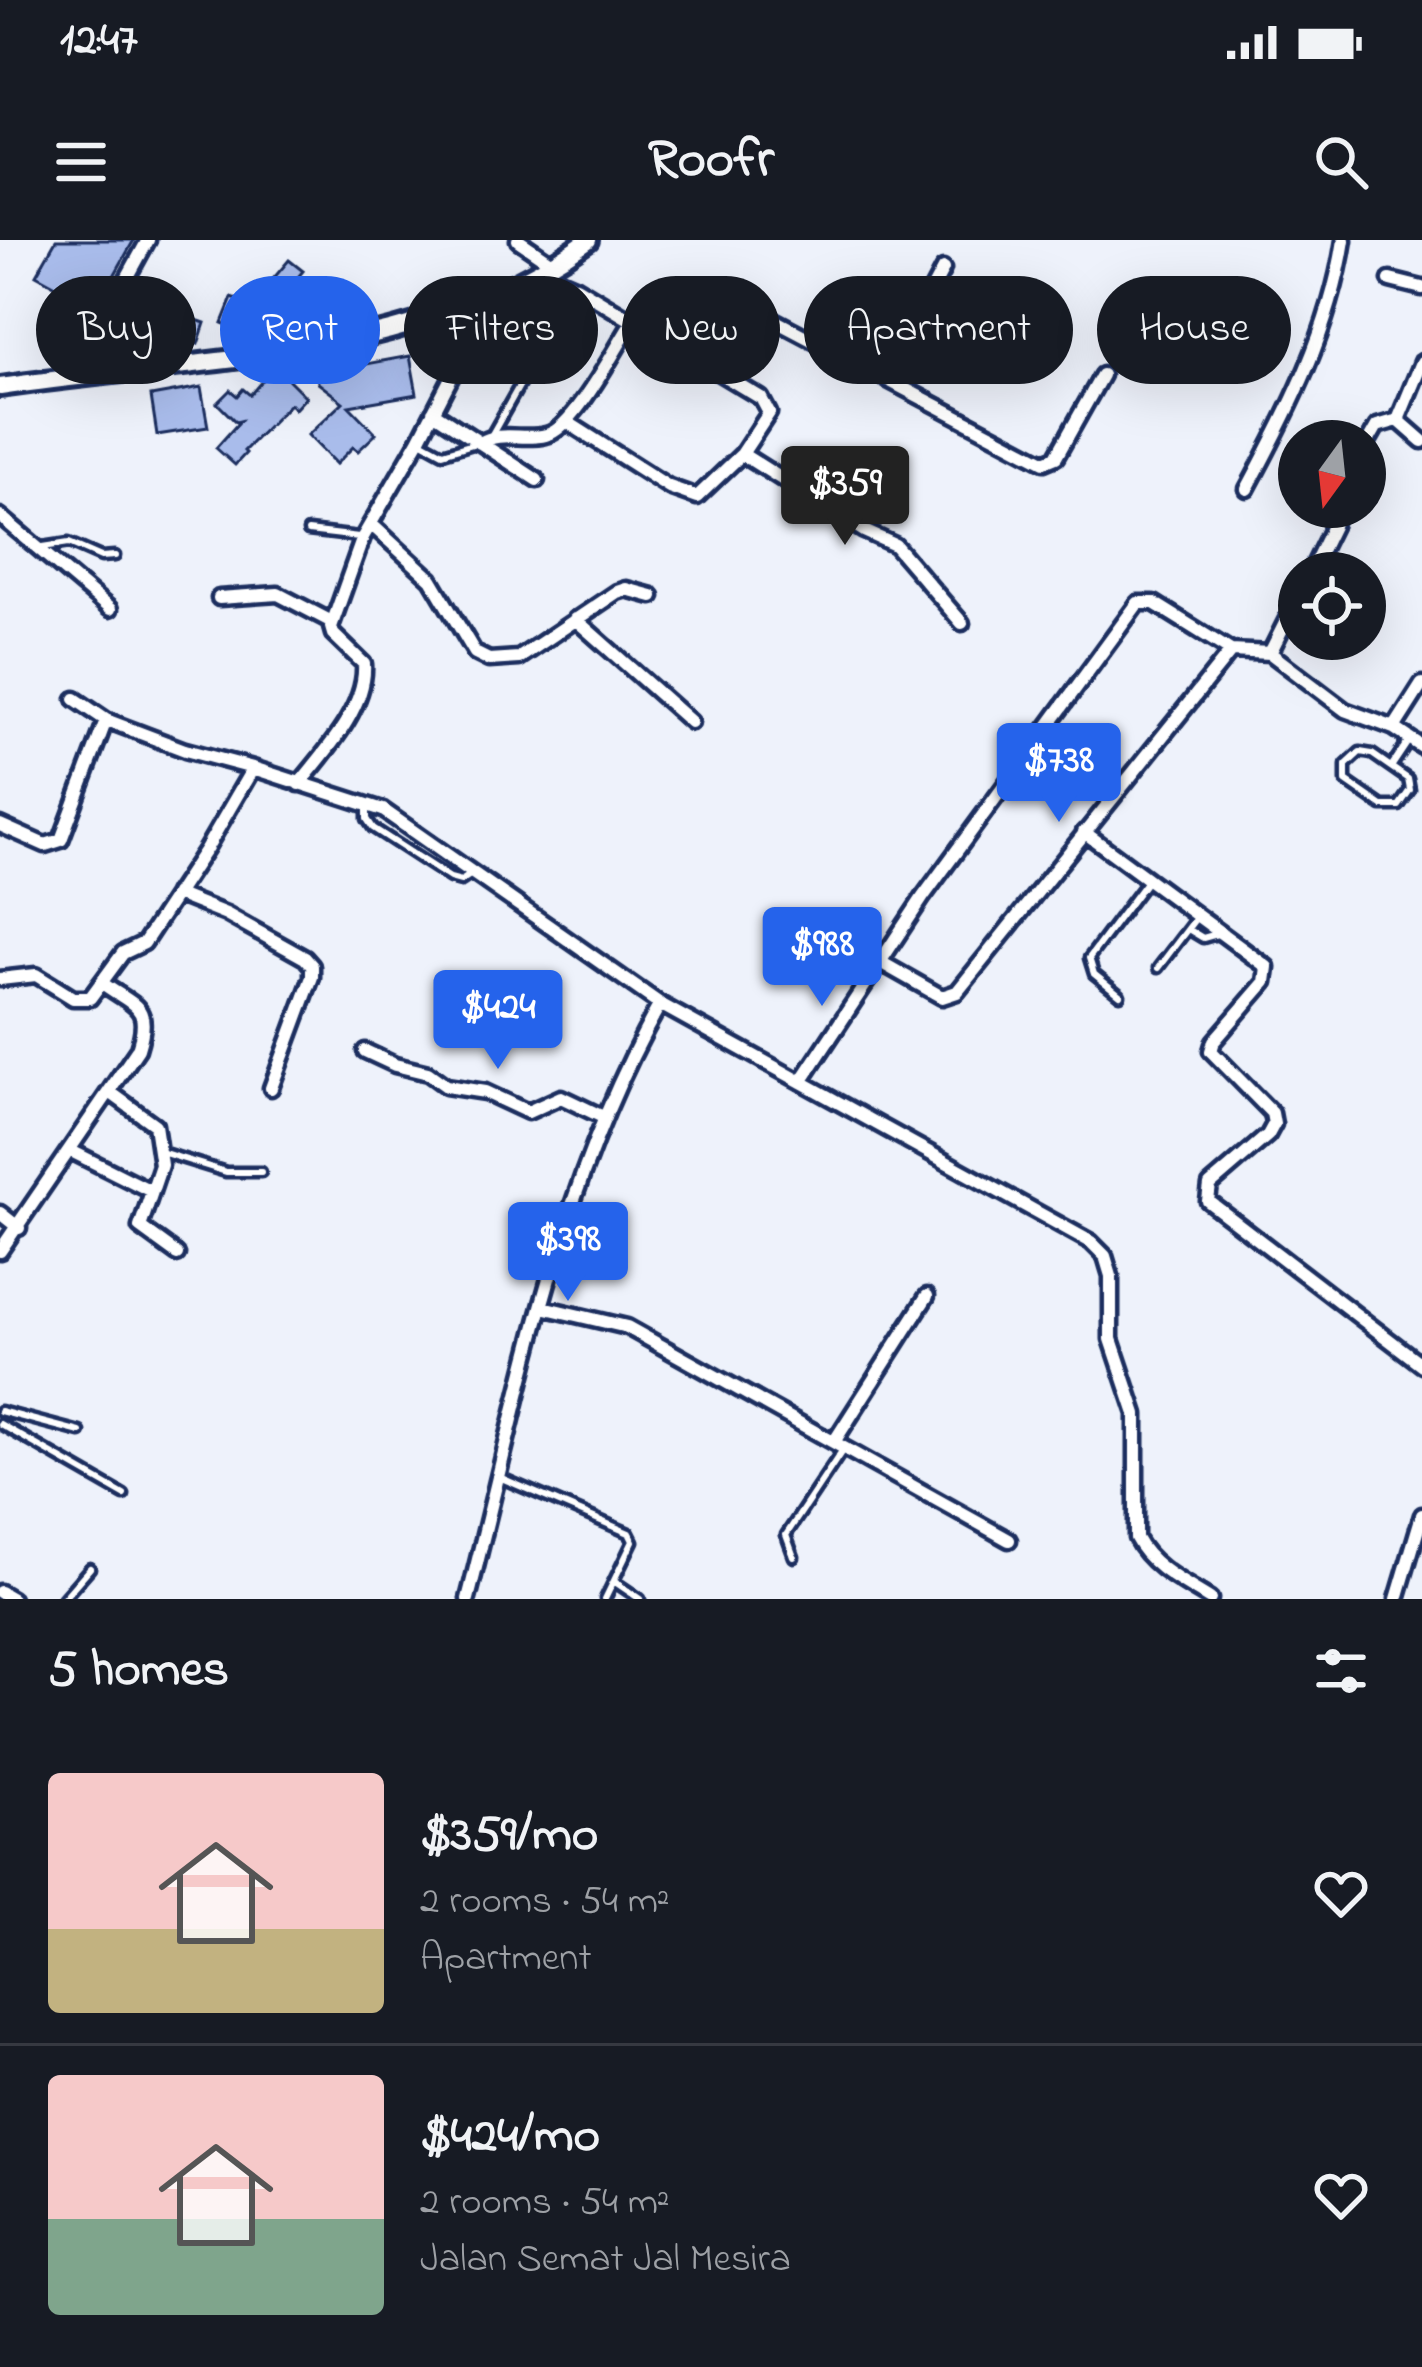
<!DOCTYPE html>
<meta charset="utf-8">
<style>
body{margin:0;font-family:"Indie Flower",sans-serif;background:#20242c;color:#f1f3f6;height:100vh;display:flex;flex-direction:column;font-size:45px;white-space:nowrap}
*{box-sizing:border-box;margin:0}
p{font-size:39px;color:#9ea1a6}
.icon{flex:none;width:66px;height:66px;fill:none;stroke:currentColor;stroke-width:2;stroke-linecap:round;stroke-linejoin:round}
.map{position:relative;height:1359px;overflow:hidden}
.drawer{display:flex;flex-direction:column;background:#171b24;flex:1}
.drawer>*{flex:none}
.top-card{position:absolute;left:36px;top:36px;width:1350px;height:108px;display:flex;gap:24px}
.needle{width:78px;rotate:195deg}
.buttons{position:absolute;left:1278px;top:180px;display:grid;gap:24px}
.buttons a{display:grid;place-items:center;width:108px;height:108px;border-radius:50%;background:#171b24;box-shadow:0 12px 48px #0002;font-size:60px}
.price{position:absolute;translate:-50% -102px;padding:0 27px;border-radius:12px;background:#2563eb;color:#fff;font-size:39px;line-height:78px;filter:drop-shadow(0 3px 6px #0008)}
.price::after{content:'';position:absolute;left:50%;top:72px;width:36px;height:27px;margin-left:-18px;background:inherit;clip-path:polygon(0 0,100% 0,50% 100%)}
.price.selected{background:#222;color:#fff}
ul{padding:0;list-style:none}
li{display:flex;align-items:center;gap:36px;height:300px;padding:0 48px}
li+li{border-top:3px solid #363941}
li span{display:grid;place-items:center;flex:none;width:336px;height:240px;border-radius:12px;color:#555}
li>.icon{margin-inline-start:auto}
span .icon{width:144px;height:144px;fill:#fffc;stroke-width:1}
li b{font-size:51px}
h2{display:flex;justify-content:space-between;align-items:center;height:144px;padding:0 48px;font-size:51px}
.chip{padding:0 42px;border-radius:54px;background:#171b24;box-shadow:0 12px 48px #0002;font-size:42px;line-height:108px}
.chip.selected{background:#2563eb;color:#fff}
.status{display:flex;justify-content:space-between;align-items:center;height:84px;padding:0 60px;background:#171b24;direction:ltr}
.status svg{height:33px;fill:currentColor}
header{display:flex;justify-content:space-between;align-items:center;height:156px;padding:0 48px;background:#171b24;font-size:54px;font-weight:700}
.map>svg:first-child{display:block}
.building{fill:#a9bceb;stroke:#1b2f5e;stroke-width:3}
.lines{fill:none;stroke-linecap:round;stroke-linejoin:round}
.lane-casing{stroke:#1b2f5e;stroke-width:15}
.street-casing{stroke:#1b2f5e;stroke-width:21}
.secondary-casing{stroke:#1b2f5e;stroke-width:26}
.lane{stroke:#fff;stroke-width:6}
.street{stroke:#fff;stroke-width:12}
.secondary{stroke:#fff;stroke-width:16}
</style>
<div class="status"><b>12:47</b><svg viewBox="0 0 49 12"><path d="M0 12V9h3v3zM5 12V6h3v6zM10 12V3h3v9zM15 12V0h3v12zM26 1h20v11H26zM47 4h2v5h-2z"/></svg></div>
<header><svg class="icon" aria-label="menu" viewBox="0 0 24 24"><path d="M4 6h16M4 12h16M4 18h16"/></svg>Roofr<svg class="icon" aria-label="search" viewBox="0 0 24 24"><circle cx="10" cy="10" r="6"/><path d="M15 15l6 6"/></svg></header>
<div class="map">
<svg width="1422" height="1359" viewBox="0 0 1422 1359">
<rect width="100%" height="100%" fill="#eef2fb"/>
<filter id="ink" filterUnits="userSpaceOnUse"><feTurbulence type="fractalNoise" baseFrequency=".00833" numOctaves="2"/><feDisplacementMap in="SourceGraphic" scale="24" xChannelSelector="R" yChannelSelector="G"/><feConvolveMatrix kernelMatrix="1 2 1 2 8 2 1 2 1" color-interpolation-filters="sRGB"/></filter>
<g filter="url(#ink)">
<path class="building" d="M56,0H134L96,68L36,35Z
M289,20L303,31L255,88L250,87L247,93L222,83L232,58L251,65Z
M314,41L334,47L328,65L331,79L301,84Z
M129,57L205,83L198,104L179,97L177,103L154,94L151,104L146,103L136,89L118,77Z
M410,116L417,154L349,166L376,194L358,211L353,207L336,224L308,195L343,162L318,143L316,124L338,120L339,129Z
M275,126L306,157L295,169L290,164L244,211L246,213L235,225L216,208L240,181L236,182L217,163L230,150L237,156L243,149L250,155Z
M201,147L208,187L157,195L151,156Z"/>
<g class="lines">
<g class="lane-casing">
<path id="lane" d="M491,196L575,47
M419,200L443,213L476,203
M308,291L359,297
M43,307L69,303L101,317L115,316
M1360,512L1372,514L1408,539L1410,550L1399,566H1382L1346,541V525Z
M1391,527L1409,500
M367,568V579L373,588L450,638L461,641L470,635
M1188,689L1203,698L1217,694
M1158,728L1196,678
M1120,755L1094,734L1089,718L1146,642
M161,912L226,932H261
M0,1171L80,1192
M0,1184L124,1255
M499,1237L629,1293L633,1301L605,1359
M794,1317L786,1295L842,1211
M615,1342L640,1359
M63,1359L90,1328"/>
</g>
<g class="street-casing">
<path id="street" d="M518,0L553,24
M541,32L576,47L761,158L769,173L742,214L697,257L669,247L567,182
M1390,40L1422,48
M104,80L129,98L152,126
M665,101C677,82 689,50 713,48L1044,222L1056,217L1102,135
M1422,122L1398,180L1422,201
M76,136L83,108L104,80L148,0
M885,138L943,29
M433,172L537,240
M480,203C501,190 523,201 546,195C574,189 616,107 633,81
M1365,207L1377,186L1398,180
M742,214L864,291L895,305L962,383
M1247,249C1290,169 1330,91 1344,0
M0,276L110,369
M371,284L431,339L475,413L489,420L519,418L617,352L626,349L652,356
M1310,333L1333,286L1338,267
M219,358L278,354L332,382
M575,379L691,482
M1270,413L1299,355
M75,459L106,480L185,510L253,528L383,570L660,764L1091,1002L1105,1016L1111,1036V1099L1136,1174V1298C1151,1327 1183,1342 1210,1359
M1394,488L1422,444
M299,544C325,512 367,467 364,424L333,394L331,387L363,297L419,200L492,58
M0,585L45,605L61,600L106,480
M1084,592L1267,727L1265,742L1214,801L1211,811L1272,873L1274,884L1268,895L1210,945L1208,961L1422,1125
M176,654L226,674L305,718L312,726V737L271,848
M882,723L942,757L957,752L1231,411
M0,739L36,735L73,758H90L123,713L144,703L206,609L253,528
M365,811L395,825L428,833L446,846L485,852L528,872L561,857L605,878
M801,842L923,657L1138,363H1154L1231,411L1270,413L1345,470L1394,488L1422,507
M111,853L155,885L161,925L140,987L177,1014
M71,911L151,951
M0,973L19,988
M0,1011L138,809C152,765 135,767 102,743
M542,1067L627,1087L1009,1300
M834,1202L927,1056
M0,1352L12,1359
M468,1359C520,1157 556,947 660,764
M1397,1359L1422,1275"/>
</g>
<g class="secondary-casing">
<path id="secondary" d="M0,147C201,117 417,123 588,0"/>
</g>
<use href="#lane" class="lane"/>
<use href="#street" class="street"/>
<use href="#secondary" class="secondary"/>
</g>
</g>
</svg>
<div class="buttons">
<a><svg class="needle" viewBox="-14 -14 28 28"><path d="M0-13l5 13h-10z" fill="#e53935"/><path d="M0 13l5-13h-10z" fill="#9ea1a6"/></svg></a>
<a><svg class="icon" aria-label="locate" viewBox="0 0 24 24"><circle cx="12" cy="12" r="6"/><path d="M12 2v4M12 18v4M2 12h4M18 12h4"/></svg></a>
</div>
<b class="price selected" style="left:845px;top:308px">$359</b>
<b class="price" style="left:1059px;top:585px">$738</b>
<b class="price" style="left:822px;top:769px">$988</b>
<b class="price" style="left:498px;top:832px">$424</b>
<b class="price" style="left:568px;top:1064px">$398</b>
<div class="top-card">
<a class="chip">Buy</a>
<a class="chip selected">Rent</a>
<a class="chip">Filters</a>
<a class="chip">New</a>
<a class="chip">Apartment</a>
<a class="chip">House</a>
</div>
</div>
<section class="drawer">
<h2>5 homes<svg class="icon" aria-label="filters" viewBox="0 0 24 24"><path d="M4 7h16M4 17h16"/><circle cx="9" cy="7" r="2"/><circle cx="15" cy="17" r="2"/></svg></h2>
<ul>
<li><span style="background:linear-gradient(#f6c9c9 65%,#c2b280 0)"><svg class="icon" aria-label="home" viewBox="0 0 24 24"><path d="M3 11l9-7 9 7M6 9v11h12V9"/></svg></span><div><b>$359/mo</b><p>2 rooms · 54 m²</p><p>Apartment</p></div><svg class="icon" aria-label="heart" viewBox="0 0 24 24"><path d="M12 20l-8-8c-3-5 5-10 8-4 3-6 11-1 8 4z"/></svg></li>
<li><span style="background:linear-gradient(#f6c9c9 60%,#7fa58c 0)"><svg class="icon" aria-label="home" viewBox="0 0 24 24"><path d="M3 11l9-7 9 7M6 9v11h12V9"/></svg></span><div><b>$424/mo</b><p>2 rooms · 54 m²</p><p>Jalan Semat Jal Mesira</p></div><svg class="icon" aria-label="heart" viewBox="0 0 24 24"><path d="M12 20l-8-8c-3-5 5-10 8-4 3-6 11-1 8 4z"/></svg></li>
</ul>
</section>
